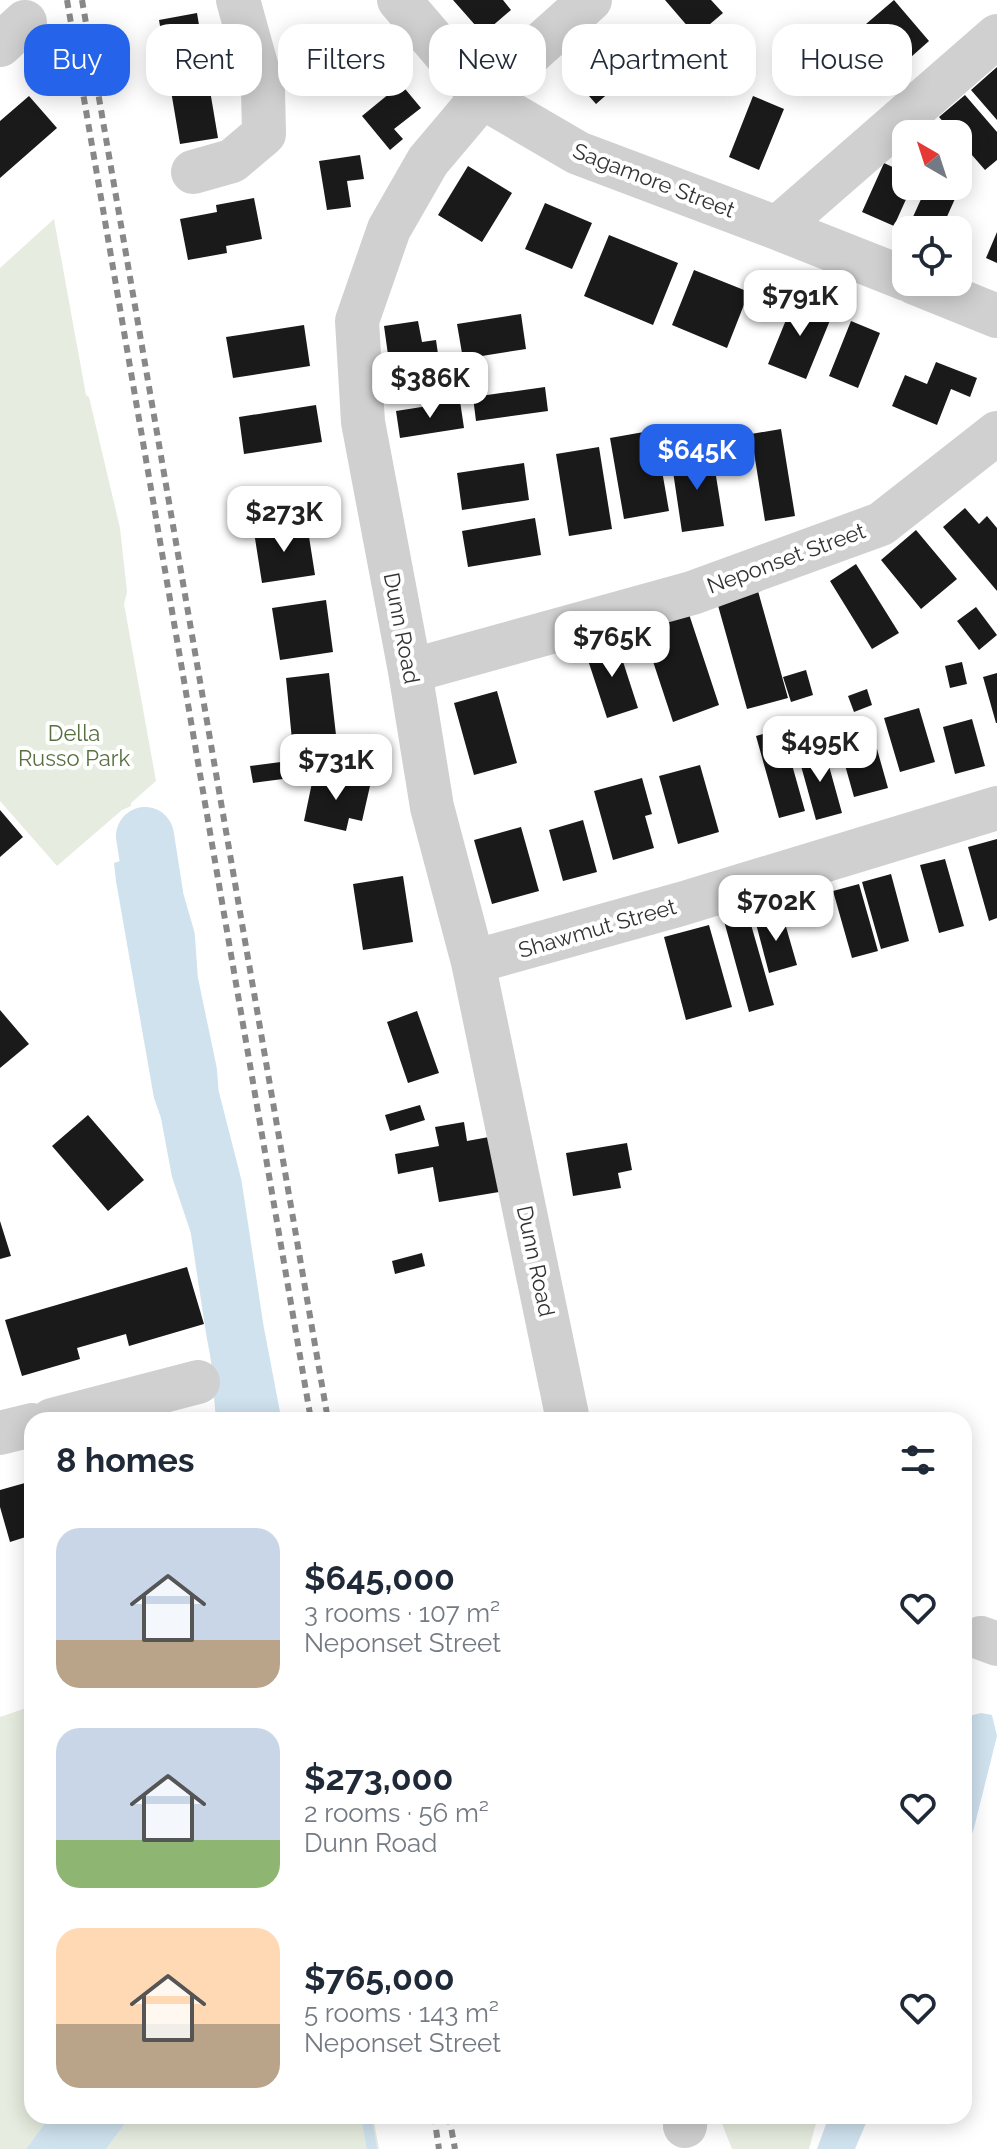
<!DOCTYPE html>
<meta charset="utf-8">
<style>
body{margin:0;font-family:Raleway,sans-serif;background:#f2f2f3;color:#1f2937;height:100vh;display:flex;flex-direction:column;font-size:30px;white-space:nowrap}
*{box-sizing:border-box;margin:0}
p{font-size:26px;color:#747a83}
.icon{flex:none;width:44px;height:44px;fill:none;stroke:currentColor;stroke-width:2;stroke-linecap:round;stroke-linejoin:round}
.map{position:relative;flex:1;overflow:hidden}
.details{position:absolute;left:24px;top:1412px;width:948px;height:712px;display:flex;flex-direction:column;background:#fff;border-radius:24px;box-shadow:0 4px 20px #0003}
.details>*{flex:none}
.top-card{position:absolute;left:24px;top:24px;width:950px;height:72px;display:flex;gap:16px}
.needle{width:52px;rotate:321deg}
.fabs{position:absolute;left:892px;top:120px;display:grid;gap:16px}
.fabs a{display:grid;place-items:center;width:80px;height:80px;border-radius:16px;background:#fff;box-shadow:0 4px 20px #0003;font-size:40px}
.price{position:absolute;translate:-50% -68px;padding:0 18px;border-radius:16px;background:#fff;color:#222;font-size:26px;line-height:52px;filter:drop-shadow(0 2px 4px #0008)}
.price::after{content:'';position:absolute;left:50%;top:48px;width:24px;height:18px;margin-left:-12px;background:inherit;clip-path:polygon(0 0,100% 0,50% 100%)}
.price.active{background:#2563eb;color:#fff}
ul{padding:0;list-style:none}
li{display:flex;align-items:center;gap:24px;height:200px;padding:0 32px}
li span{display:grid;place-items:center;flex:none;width:224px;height:160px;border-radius:24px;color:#555}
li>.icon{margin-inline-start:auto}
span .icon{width:96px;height:96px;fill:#fffc;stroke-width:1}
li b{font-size:34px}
h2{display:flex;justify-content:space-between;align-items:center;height:96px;padding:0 32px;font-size:34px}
.chip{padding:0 28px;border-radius:24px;background:#fff;box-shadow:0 4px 20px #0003;font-size:28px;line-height:72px}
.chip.active{background:#2563eb;color:#fff}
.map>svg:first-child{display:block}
.green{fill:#e6ecdf}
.water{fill:#cfe2ee}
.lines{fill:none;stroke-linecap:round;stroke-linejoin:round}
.stream{stroke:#cfe2ee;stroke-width:10}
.river{stroke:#cfe2ee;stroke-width:58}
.building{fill:#1a1a1a}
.minor{stroke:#d0d0d0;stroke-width:44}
.rail{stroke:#888;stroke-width:6;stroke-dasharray:8 6;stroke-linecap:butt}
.labels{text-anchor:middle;stroke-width:8;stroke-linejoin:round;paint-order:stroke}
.street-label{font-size:22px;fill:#333;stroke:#fff}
.park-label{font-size:22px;fill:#56703f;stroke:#fff}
</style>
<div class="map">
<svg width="997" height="2149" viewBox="0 0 997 2149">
<rect width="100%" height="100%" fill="#fff"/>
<path class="green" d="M54,219L86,395L89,397L120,528L127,592L124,604L156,781L131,803V806L122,810L57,866L0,801V268Z
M32,1706V2116H50L26,2149H0V1717Z
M131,2116H373L379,2149H106Z
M719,2116H818L809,2149H732Z"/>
<path class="water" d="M142,854L160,951L161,975L187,1086L199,1129L204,1180L255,1420H216L207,1316L192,1236L172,1177L161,1118L154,1098L116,881L114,863Z
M981,1713L992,1715L997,1736L974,1828L964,1857V1727L969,1716Z
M50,2116H131L106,2149H26Z
M829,2116H869L855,2149H817Z"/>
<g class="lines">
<path class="stream" d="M366,2116L372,2149"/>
<path class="river" d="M145,836L155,900L166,938L169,981L188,1072L190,1096L213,1186L235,1331L252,1420"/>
</g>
<path class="building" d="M453,0H503L511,10L483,34Z
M665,0H711L723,13L696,36Z
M894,0L929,41L902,65L866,24Z
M197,13L218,138L180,144L159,20Z
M853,29L892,73L870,92L862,83L847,96L829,75L843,62L831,48Z
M601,31L635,70L596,104L562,65Z
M361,33L386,63L356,87L332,57Z
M997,67V120L971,90Z
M401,84L421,108L394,129L403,139L390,150L362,116Z
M965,95L997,132V160L985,170L958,139V134H954L939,117Z
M29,96L57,128L0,178V121Z
M753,96L784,109L759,170L729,157Z
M906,153V186H912L894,226L862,212L884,163L899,170Z
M360,155L364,179L347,181L351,207L327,210L319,161Z
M468,166L512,193L482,242L438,215Z
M927,186H944L958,192L941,230H907Z
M254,198L262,239L226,246L227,253L188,260L180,219L217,212L216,205Z
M545,203L592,223L572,269L525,249Z
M997,232V263L986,258Z
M609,235L678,263L653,325L584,296Z
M694,270L749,292L727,348L672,325Z
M795,298L833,313L806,379L768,364Z
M521,314L526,349L463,359L457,324Z
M418,321L422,342L436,340L439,361L390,369L384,326Z
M851,321L880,333L858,388L829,376Z
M304,325L310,366L233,378L226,337Z
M936,362L977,378L970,397L951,389L937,425L892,406L905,375L927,384Z
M463,372L465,385L442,389L440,375Z
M545,387L548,411L476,421L473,397Z
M460,401L464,428L400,438L396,411Z
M316,405L322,442L244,454L239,417Z
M781,429L795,516L765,521L751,434Z
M655,430L669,511L624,519L610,438Z
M599,447L612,529L569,536L556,454Z
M712,451L724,526L682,532L671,458Z
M524,463L529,500L462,510L457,473Z
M965,508L979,524L987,516L997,528V591L943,527Z
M535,518L541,555L468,567L462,531Z
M307,524L315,575L262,583L254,532Z
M916,530L957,579L921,609L881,560Z
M856,564L899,633L872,649L830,581Z
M758,591L788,698L747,709L717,602Z
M326,600L333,652L280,660L272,608Z
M976,607L997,635L979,650L957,621Z
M687,608L719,705L673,722L641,625Z
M616,640L638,708L607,718L585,651Z
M962,662L967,684L950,688L945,666Z
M806,670L813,695L791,702L783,677Z
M329,673L336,735L292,740L286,678Z
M997,673V723H996L983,677Z
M867,689L872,705L854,712L848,696Z
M497,691L517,763L474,775L454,703Z
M919,708L935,762L900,772L884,718Z
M972,719L985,766L955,774L943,727Z
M782,729L805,811L779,818L756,736Z
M824,748L842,813L816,820L798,755Z
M877,749L888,788L854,797L843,758Z
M281,762L283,779L253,783L250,766Z
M700,765L719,832L678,844L659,776Z
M314,773L370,786L362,821L349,818L346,831L304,821Z
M642,778L652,814L645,816L654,848L613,860L594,791Z
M0,810L23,837L0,857Z
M583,820L597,872L563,881L549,830Z
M521,827L539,891L492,904L474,840Z
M997,839V918L989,921L968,847Z
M945,859L964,926L939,933L920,865Z
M891,874L909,941L881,949L862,882Z
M403,876L413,942L363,950L353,884Z
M859,884L878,951L852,958L833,891Z
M782,913L797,965L769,973L755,920Z
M748,914L774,1005L749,1012L724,921Z
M709,925L732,1007L686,1020L664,937Z
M0,1010L29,1044L0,1068Z
M417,1011L439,1073L408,1083L387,1022Z
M420,1105L425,1120L390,1131L385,1115Z
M88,1115L144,1180L108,1211L52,1146Z
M464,1122L467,1141L489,1137L499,1192L439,1202L433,1167L398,1174L395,1154L439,1146L435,1127Z
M627,1143L632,1170L618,1173L621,1188L573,1196L566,1153Z
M0,1221L11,1256L0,1259Z
M422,1253L425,1266L395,1274L392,1261Z
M187,1267L204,1324L129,1346L126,1334L77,1348L80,1359L22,1376L5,1320Z
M32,1481V1535L10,1542L0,1507V1490Z"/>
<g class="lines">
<path class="minor" d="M399,0L482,97L578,153L777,228L906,279
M0,45L25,22
M193,172L232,161L264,134L263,90L238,0
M777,228L997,36
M913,282L997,316
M410,671L692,593L881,524L997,433
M473,962L681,904L997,808
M52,1420L198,1382
M568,1420L473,962L432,807L410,671L363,422L357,321L389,229L428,161L482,97L590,0
M0,1433L32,1425
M981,1638L997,1644
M685,2126L686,2116"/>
<path class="rail" d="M67,0L311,1420
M82,0L328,1420
M434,2116L439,2149
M449,2116L455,2149"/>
</g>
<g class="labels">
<g class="street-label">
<text transform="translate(654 180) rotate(21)" y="8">Sagamore Street</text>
<text transform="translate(786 558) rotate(-20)" y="8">Neponset Street</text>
<text transform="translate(402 628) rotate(79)" y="8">Dunn Road</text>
<text transform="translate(597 928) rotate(-16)" y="8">Shawmut Street</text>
<text transform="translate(536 1261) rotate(78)" y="8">Dunn Road</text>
</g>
<g class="park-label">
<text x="74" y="741">Della<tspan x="74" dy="25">Russo Park</tspan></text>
</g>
</g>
</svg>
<div class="fabs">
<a><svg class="needle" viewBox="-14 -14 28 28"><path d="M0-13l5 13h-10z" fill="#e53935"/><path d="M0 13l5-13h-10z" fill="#747a83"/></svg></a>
<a><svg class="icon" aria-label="locate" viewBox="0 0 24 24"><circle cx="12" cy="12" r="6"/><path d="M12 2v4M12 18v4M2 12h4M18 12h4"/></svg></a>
</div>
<b class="price" style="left:800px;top:338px">$791K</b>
<b class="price" style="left:430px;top:420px">$386K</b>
<b class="price active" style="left:697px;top:492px">$645K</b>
<b class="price" style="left:284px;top:554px">$273K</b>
<b class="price" style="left:612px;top:679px">$765K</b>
<b class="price" style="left:820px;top:784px">$495K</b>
<b class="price" style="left:336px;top:802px">$731K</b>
<b class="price" style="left:776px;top:943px">$702K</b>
<div class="top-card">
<a class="chip active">Buy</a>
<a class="chip">Rent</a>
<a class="chip">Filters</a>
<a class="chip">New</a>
<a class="chip">Apartment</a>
<a class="chip">House</a>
</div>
<section class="details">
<h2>8 homes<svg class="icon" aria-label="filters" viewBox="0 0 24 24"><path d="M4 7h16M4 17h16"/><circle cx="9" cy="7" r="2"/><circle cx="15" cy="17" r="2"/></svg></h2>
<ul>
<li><span style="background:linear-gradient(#c9d6e8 70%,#b9a48a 0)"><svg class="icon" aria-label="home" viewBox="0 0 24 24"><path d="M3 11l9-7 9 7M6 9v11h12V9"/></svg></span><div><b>$645,000</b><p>3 rooms · 107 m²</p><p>Neponset Street</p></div><svg class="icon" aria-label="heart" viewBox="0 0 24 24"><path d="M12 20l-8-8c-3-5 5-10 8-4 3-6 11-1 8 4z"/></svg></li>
<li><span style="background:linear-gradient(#c9d6e8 70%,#8fb573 0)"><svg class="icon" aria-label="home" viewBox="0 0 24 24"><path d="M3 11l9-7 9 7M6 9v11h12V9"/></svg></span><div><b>$273,000</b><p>2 rooms · 56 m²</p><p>Dunn Road</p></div><svg class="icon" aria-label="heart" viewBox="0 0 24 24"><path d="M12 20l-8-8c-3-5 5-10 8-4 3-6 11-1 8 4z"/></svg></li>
<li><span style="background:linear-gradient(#ffd9b3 60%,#b9a48a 0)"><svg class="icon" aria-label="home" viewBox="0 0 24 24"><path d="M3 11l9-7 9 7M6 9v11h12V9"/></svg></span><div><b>$765,000</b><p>5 rooms · 143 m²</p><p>Neponset Street</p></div><svg class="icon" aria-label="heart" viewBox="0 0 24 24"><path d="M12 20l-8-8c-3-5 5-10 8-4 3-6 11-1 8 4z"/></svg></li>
</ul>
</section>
</div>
